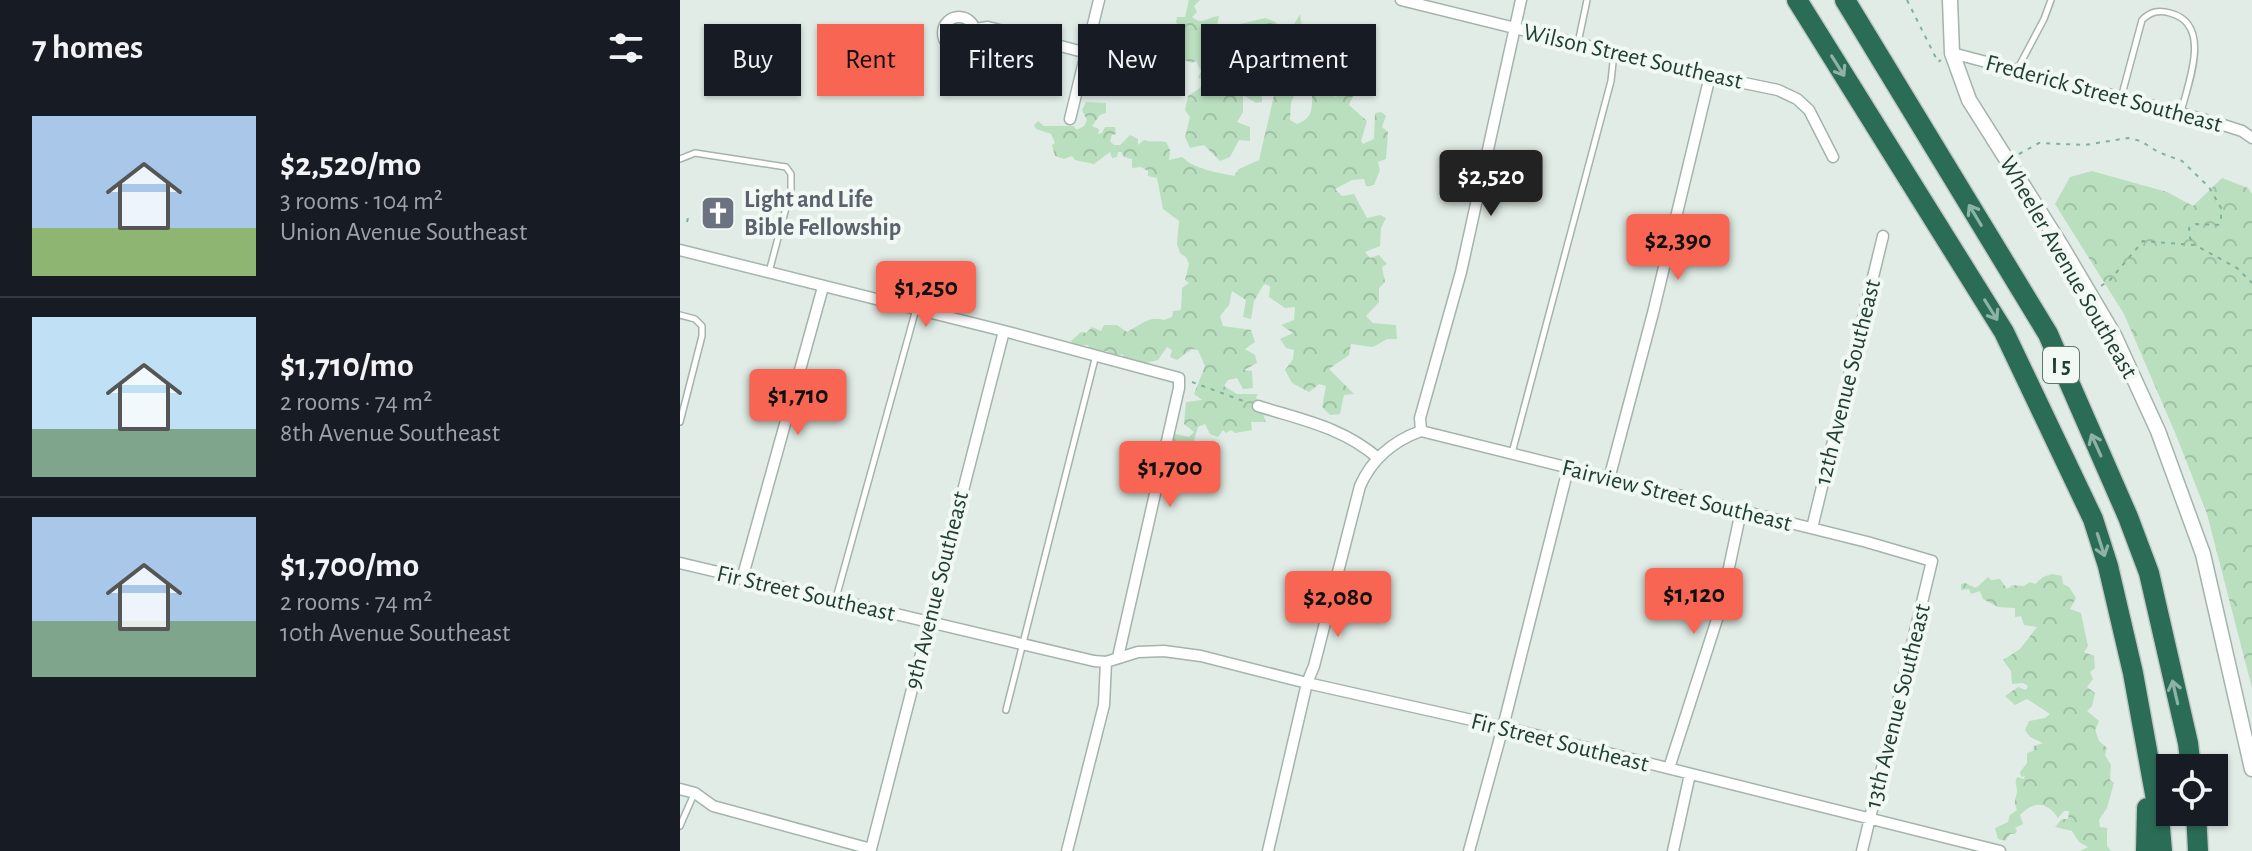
<!DOCTYPE html>
<meta charset="utf-8">
<style>
body{margin:0;font-family:"Alegreya Sans",sans-serif;background:#20242c;color:#f1f3f6;height:100vh;display:flex;flex-direction:column;font-size:30px;white-space:nowrap}
*{box-sizing:border-box;margin:0}
p{font-size:26px;color:#9ea1a6}
.icon{flex:none;width:44px;height:44px;fill:none;stroke:currentColor;stroke-width:2;stroke-linecap:round;stroke-linejoin:round}
.map{position:relative;flex:1;overflow:hidden}
.details{display:flex;flex-direction:column;background:#171b24;width:680px}
.details>*{flex:none}
.guide{position:absolute;left:24px;top:24px;width:760px;height:72px;display:flex;gap:16px}
.controls{position:absolute;left:1476px;top:754px;display:grid;gap:16px}
.controls a{display:grid;place-items:center;width:72px;height:72px;border-radius:0px;background:#171b24;box-shadow:0 2px 6px #0004;font-size:40px}
.price{position:absolute;translate:-50% -68px;padding:0 18px;border-radius:8px;background:#f86653;color:#111;font-size:26px;line-height:52px;filter:drop-shadow(0 2px 4px #0008)}
.price::after{content:'';position:absolute;left:50%;top:48px;width:24px;height:18px;margin-left:-12px;background:inherit;clip-path:polygon(0 0,100% 0,50% 100%)}
.price.selected{background:#222;color:#fff}
ul{padding:0;list-style:none}
li{display:flex;align-items:center;gap:24px;height:200px;padding:0 32px}
li+li{border-top:2px solid #363941}
li span{display:grid;place-items:center;flex:none;width:224px;height:160px;border-radius:0px;color:#555}
li>.icon{margin-inline-start:auto}
span .icon{width:96px;height:96px;fill:#fffc;stroke-width:1}
li b{font-size:34px}
h2{display:flex;justify-content:space-between;align-items:center;height:96px;padding:0 32px;font-size:34px}
.pill{padding:0 28px;border-radius:0px;background:#171b24;box-shadow:0 2px 6px #0004;font-size:28px;line-height:72px}
.pill.selected{background:#f86653;color:#111}
main{display:flex;flex:1;min-height:0}
.map>svg:first-child{display:block}
.forest{fill:url(#forest-crowns)}
.lines{fill:none;stroke-linecap:round;stroke-linejoin:round}
.service-casing{stroke:#a3b4ac;stroke-width:8}
.minor-casing{stroke:#a3b4ac;stroke-width:13}
.tertiary-casing{stroke:#a3b4ac;stroke-width:17}
.motorway-casing{stroke:#c1c9c6;stroke-width:23}
.path{stroke:#80b29b;stroke-width:2;stroke-dasharray:4 6;stroke-linecap:butt}
.service{stroke:#fff;stroke-width:5}
.minor{stroke:#fff;stroke-width:10}
.tertiary{stroke:#fff;stroke-width:14}
.motorway{stroke:#2b6c56;stroke-width:20}
.oneway{stroke:#8eb2a5}
.labels{text-anchor:middle;stroke-width:8;stroke-linejoin:round;paint-order:stroke}
.shield{fill:#f2f9f4;stroke:#5f766c;stroke-width:2}
.shield-label{font-size:22px;font-weight:bold;fill:#203e32}
.street-label{font-size:24px;fill:#203e32;stroke:#f2f9f4}
.worship-label{font-size:24px;font-weight:bold;fill:#5b616d;stroke:#f2f9f4;text-anchor:start}
</style>
<main>
<section class="details">
<h2>7 homes<svg class="icon" aria-label="filters" viewBox="0 0 24 24"><path d="M4 7h16M4 17h16"/><circle cx="9" cy="7" r="2"/><circle cx="15" cy="17" r="2"/></svg></h2>
<ul>
<li><span style="background:linear-gradient(#a9c7e8 70%,#8fb573 0)"><svg class="icon" aria-label="home" viewBox="0 0 24 24"><path d="M3 11l9-7 9 7M6 9v11h12V9"/></svg></span><div><b>$2,520/mo</b><p>3 rooms · 104 m²</p><p>Union Avenue Southeast</p></div></li>
<li><span style="background:linear-gradient(#bfe0f5 70%,#7fa58c 0)"><svg class="icon" aria-label="home" viewBox="0 0 24 24"><path d="M3 11l9-7 9 7M6 9v11h12V9"/></svg></span><div><b>$1,710/mo</b><p>2 rooms · 74 m²</p><p>8th Avenue Southeast</p></div></li>
<li><span style="background:linear-gradient(#a9c7e8 65%,#7fa58c 0)"><svg class="icon" aria-label="home" viewBox="0 0 24 24"><path d="M3 11l9-7 9 7M6 9v11h12V9"/></svg></span><div><b>$1,700/mo</b><p>2 rooms · 74 m²</p><p>10th Avenue Southeast</p></div></li>
</ul>
</section>
<div class="map">
<svg width="1572" height="851" viewBox="0 0 1572 851">
<defs>
<pattern id="forest-crowns" width="20" height="18" patternUnits="userSpaceOnUse" patternTransform="scale(2)"><rect width="20" height="18" fill="#b9dfbe"/><path d="M2 6a3 3 0 1 1 6 0M12 15a3 3 0 1 1 6 0" fill="none" stroke="#9fc0a4"/></pattern>
</defs>
<rect width="100%" height="100%" fill="#e1ece6"/>
<path class="forest" d="M509,0H520L514,6L517,12L512,17C522,26 527,17 539,16L535,35L553,50L563,48L564,32L560,24L585,18L596,22L598,29L593,42L581,44L572,58L565,57L563,63L572,62L581,72L574,80L581,83L582,102L576,103L563,95V112L557,122L570,127V141L559,140L550,157L540,161L524,145L510,148L505,137L510,117L505,110L508,96L520,88L525,80L518,78L521,71L516,61L512,63L495,57L499,47L495,44L498,39L493,34L500,27L496,22L497,17H505Z
M620,14L624,40L631,45L638,35L647,43L644,53L654,55L647,62L639,65L636,60L627,56L619,60L613,70L615,93L611,103L610,120L617,124C633,118 632,109 632,94L646,91L656,97L663,81L655,79L657,64L670,65L674,72L683,69L695,78L693,89L686,90L677,87L669,105L687,121L681,141L683,144L694,139L695,113L701,112L706,116L702,127L708,132L706,159L698,162L700,170L694,185L686,186L684,179L672,180L655,189L662,196L674,194L687,218L700,215L706,218L701,228L700,246L685,252L690,258L699,255L707,264L702,267L705,282L699,288V302L686,316L693,323L716,325L717,339H707L693,347L671,344L669,355L649,369L674,394L664,395L660,414L650,415L642,407L646,386L639,384L629,392L612,383L605,370L613,359L614,350L606,348L600,339L613,333L601,325L614,320L615,307L605,308L589,297L590,286L584,284L574,301L571,319L563,317L566,300L552,291L549,305L540,316L543,326L571,330L575,342L565,349L575,355L577,363L564,370L572,371L573,388L563,389L557,378L548,380L544,386L557,394H578L576,397L586,422H571L572,430L555,433L551,430L546,433L543,430L538,437L530,434L525,424L518,427L512,447L524,455L523,460L515,466H526L529,473L523,478H517L514,473L499,476L494,469L495,462L510,458C498,452 492,448 495,434L509,437L514,432L504,424L506,402L522,400L514,394L525,366L518,350L512,349L497,360L490,357L492,350L487,347L478,360L450,367L442,354L434,357L427,351H411L408,345H393L391,341L401,332L406,333L412,327L421,331L424,325H437L447,332C459,326 469,315 484,320L492,317L493,311L501,310L502,288L509,283L505,280L509,264L506,257L500,253L497,244L499,221L483,209L477,178L468,176V171L461,167L452,168V159L444,157L441,152H438L437,157L432,158L430,152L414,164L395,160L392,156L384,159L375,156L372,145L375,143L371,134L356,129L354,125L358,121L364,126H393L397,130L404,126L407,120L402,110L406,102L426,103V113L420,115L412,126L419,129L418,134L422,133L425,127H435L436,134L432,135L430,141L434,145H440L450,135L458,139V145L464,140C472,143 478,140 486,142L490,150L489,160L502,157C516,170 537,172 554,176L559,169L579,160L606,44L597,43L598,36L603,30L610,31Z
M1412,171L1487,192L1513,206L1542,178L1568,188L1572,194V688L1527,514L1496,435L1444,314L1375,204L1390,177Z
M1372,574L1382,576L1383,584L1389,587L1396,598L1390,609L1401,613L1408,646L1404,652L1414,656L1415,668L1410,672L1413,679L1407,687L1415,693L1412,706L1407,711L1419,721L1415,730L1419,741L1427,748L1425,755L1431,765L1430,780L1434,783L1427,808L1419,820L1420,827L1427,828V846L1431,851H1400L1408,847L1399,842L1392,831L1375,827L1382,819H1388L1389,811H1384L1378,818C1367,802 1355,800 1340,815L1343,824L1335,828L1337,831L1335,834H1330L1325,841L1318,839L1315,828L1328,822L1330,815L1337,810C1333,801 1336,799 1337,791C1337,785 1334,784 1337,777L1344,779L1345,776L1341,777L1340,772L1347,763V753L1353,751L1354,746L1363,743L1350,737L1345,730L1349,721L1365,718L1370,714L1347,699L1335,705L1325,696L1338,687L1346,690L1348,686L1343,683L1332,684L1331,671L1323,660L1340,649L1357,627L1344,625L1341,616L1335,617V608L1318,607L1303,599L1300,591L1291,594L1289,589L1281,590V584L1285,583L1296,588L1308,577L1311,580L1320,579L1327,589L1333,585L1344,586L1350,582L1355,584L1363,577Z"/>
<g class="lines">
<g class="service-casing">
<path id="service" d="M898,43L907,0
M1337,70L1364,19L1371,0
M1441,98L1462,20C1471,11 1479,10 1490,13C1533,24 1508,83 1501,112
M0,159L15,153L106,167L111,174V189L89,272
M0,315L15,319L22,326V336L0,422
M832,453L931,81L934,53
M156,598L236,309
M326,710L416,355
M0,826L14,794"/>
</g>
<g class="minor-casing">
<path id="minor" d="M721,0L1030,76L1098,90L1117,99L1129,110L1153,157
M263 33a16 16 0 1 1 32 0a16 16 0 1 1-32 0Z
M295,29L308,27L407,53
M1272,53L1534,122L1562,131L1572,138
M390,119L419,0
M0,250L324,331L499,378V388L438,657
M578,406C622,420 662,427 698,458
M741,431L1187,542L1252,561L1182,851
M741,431L740,418L781,272L841,0
M929,479L973,313L1030,76
M1132,528L1203,236
M0,563L414,661L426,662L458,652L484,651L521,656L627,683L823,727L1320,851
M62,579L143,287
M989,768L1040,610L1061,511
M0,789L15,793L33,806L191,849L324,331
M387,851L424,705L426,662
M588,851L627,683L634,666L680,486C692,459 713,441 741,431
M789,851L823,727L888,469
M993,851L1010,774"/>
</g>
<g class="tertiary-casing">
<path id="tertiary" d="M1270,0L1272,53L1289,100L1382,247L1434,335L1478,431L1523,554L1572,769"/>
</g>
<g class="motorway-casing">
<path id="motorway" d="M1117,0L1324,332L1413,519L1428,566L1453,673L1479,816L1482,851
M1165,0L1368,334L1448,517L1469,573L1508,743L1511,768
M1516,812L1518,851
M1466,851L1467,808"/>
</g>
<path class="path" d="M1227,0L1258,62L1261,60
M1339,154L1359,143L1405,145L1448,138L1461,141L1478,152L1502,161L1529,187L1541,208V220L1538,225L1516,224L1509,228L1510,238L1515,245
M7,222L8,218
M1421,286L1430,280L1463,241L1515,245L1557,268L1572,283
M512,382L566,402"/>
<use href="#service" class="service"/>
<use href="#minor" class="minor"/>
<use href="#tertiary" class="tertiary"/>
<use href="#motorway" class="motorway"/>
</g>
<defs><path id="oneway-shaft" d="M-6 0H5M1.5-3L5.5 0L1.5 3" fill="none" stroke-width="1.6" stroke-linecap="round" stroke-linejoin="round" transform="scale(2)"/></defs>
<g class="oneway">
<use href="#oneway-shaft" transform="translate(1158 66) rotate(58)"/>
<use href="#oneway-shaft" transform="translate(1295 215) rotate(-121)"/>
<use href="#oneway-shaft" transform="translate(1311 310) rotate(58)"/>
<use href="#oneway-shaft" transform="translate(1416 445) rotate(-114)"/>
<use href="#oneway-shaft" transform="translate(1421 545) rotate(72)"/>
<use href="#oneway-shaft" transform="translate(1495 692) rotate(-103)"/>
</g>
<defs>
<g id="church-square" transform="scale(1.8)"><rect x="-9" y="-9" width="18" height="18" rx="4" fill="#6b7280" stroke="#f2f9f4"/><path d="M-1.2-6h2.4v3.5h3.3v2.4h-3.3V6h-2.4V-.1h-3.3v-2.4h3.3Z" fill="#fff"/></g>
</defs>
<g fill-rule="evenodd">
<use href="#church-square" x="38" y="213"/>
</g>
<g class="labels">
<rect class="shield" x="1363" y="347" width="36" height="36" rx="6"/>
<g class="shield-label">
<text x="1381" y="373">I 5</text>
</g>
<g class="street-label">
<text transform="translate(953 56) rotate(13)" y="8">Wilson Street Southeast</text>
<text transform="translate(1424 93) rotate(15)" y="8">Frederick Street Southeast</text>
<text transform="translate(1389 267) rotate(60)" y="8">Wheeler Avenue Southeast</text>
<text transform="translate(1167 382) rotate(-76)" y="8">12th Avenue Southeast</text>
<text transform="translate(997 495) rotate(14)" y="8">Fairview Street Southeast</text>
<text transform="translate(256 590) rotate(-76)" y="8">9th Avenue Southeast</text>
<text transform="translate(126 593) rotate(13)" y="8">Fir Street Southeast</text>
<text transform="translate(1217 706) rotate(-76)" y="8">13th Avenue Southeast</text>
<text transform="translate(880 742) rotate(14)" y="8">Fir Street Southeast</text>
</g>
<g class="worship-label">
<text x="64" y="207">Light and Life<tspan x="64" dy="28">Bible Fellowship</tspan></text>
</g>
</g>
</svg>
<div class="controls">
<a><svg class="icon" aria-label="locate" viewBox="0 0 24 24"><circle cx="12" cy="12" r="6"/><path d="M12 2v4M12 18v4M2 12h4M18 12h4"/></svg></a>
</div>
<b class="price selected" style="left:811px;top:218px">$2,520</b>
<b class="price" style="left:998px;top:282px">$2,390</b>
<b class="price" style="left:246px;top:329px">$1,250</b>
<b class="price" style="left:118px;top:437px">$1,710</b>
<b class="price" style="left:490px;top:509px">$1,700</b>
<b class="price" style="left:1014px;top:636px">$1,120</b>
<b class="price" style="left:658px;top:639px">$2,080</b>
<div class="guide">
<a class="pill">Buy</a>
<a class="pill selected">Rent</a>
<a class="pill">Filters</a>
<a class="pill">New</a>
<a class="pill">Apartment</a>
</div>
</div>
</main>
